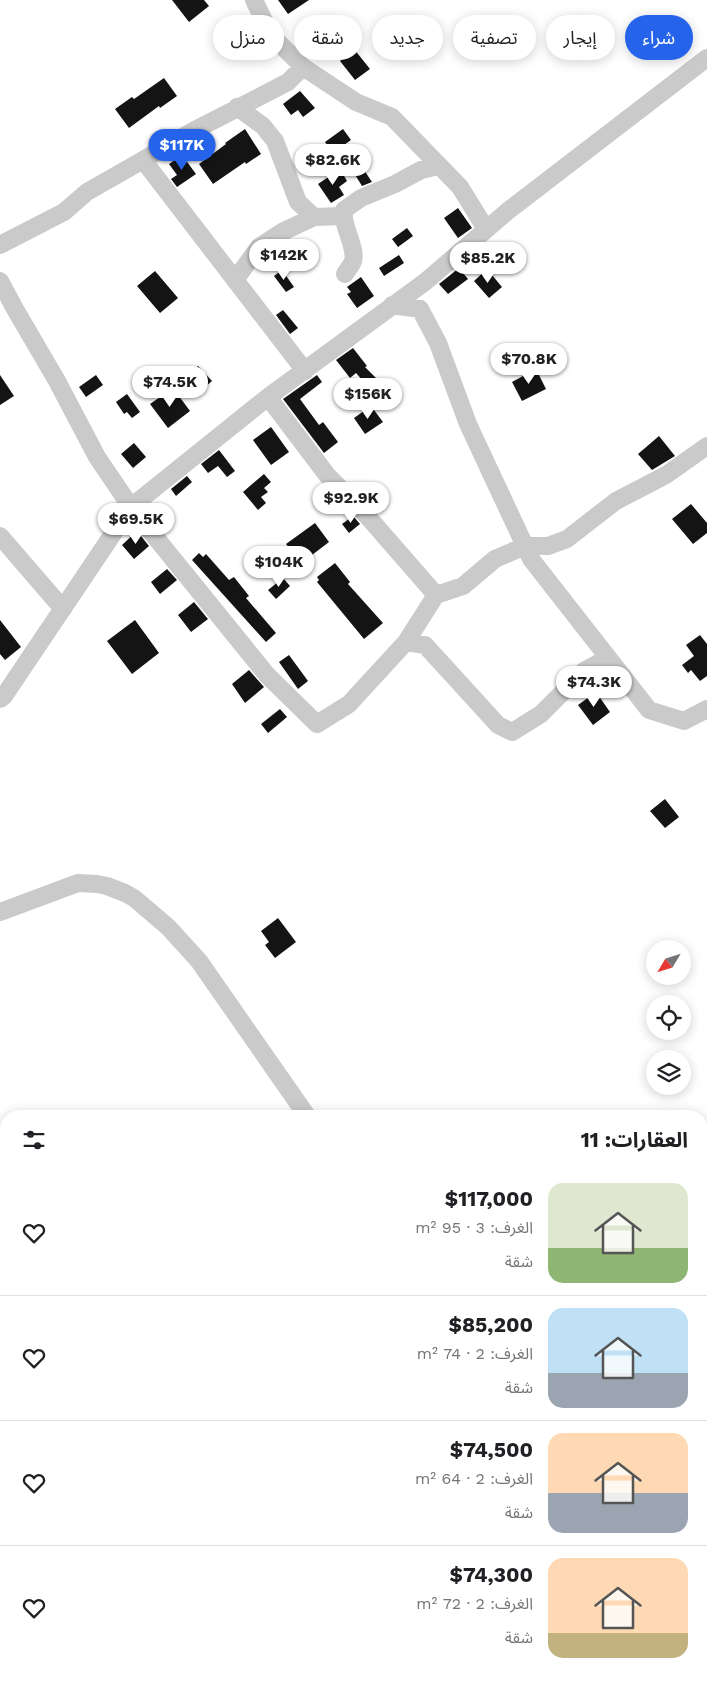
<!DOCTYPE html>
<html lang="ar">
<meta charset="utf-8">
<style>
body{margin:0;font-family:"Work Sans","Noto Sans Arabic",sans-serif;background:#f6f6f6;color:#202124;direction:rtl;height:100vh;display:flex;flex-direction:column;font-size:19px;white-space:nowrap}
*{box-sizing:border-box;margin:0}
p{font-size:16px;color:#757577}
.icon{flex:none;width:28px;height:28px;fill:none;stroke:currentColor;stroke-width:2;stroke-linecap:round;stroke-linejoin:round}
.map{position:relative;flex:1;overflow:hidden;direction:ltr}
.drawer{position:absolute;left:0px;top:1110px;width:708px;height:571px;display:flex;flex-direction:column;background:#fff;border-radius:20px 20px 0 0;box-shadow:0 2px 12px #0003;direction:rtl}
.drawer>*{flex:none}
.guide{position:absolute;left:15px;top:15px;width:678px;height:45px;direction:rtl;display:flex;gap:10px}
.needle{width:32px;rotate:232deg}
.buttons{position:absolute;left:646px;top:940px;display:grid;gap:10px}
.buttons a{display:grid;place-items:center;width:45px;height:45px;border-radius:50%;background:#fff;box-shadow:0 2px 12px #0003;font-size:25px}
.price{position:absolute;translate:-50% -42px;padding:0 11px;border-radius:18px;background:#fff;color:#222;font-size:16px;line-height:32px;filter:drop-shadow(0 1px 2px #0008)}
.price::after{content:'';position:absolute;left:50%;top:30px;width:15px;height:11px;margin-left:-8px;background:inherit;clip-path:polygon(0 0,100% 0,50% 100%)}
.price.on{background:#2563eb;color:#fff}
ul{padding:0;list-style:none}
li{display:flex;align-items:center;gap:15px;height:125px;padding:0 20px}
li+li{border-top:1px solid #e0e0e0}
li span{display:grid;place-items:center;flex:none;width:140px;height:100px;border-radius:15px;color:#555}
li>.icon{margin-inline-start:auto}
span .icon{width:60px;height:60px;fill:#fffc;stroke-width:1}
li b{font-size:21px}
h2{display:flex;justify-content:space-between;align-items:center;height:60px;padding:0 20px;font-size:21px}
.chip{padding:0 18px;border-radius:22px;background:#fff;box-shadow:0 2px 12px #0003;font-size:18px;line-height:45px}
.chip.on{background:#2563eb;color:#fff}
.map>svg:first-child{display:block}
.building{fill:#141414}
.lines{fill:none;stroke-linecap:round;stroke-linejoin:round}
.minor{stroke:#cacaca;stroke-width:18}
</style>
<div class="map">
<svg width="707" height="1681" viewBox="0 0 707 1681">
<rect width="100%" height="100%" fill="#fff"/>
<path class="building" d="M172,0H204L209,6L189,22Z
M278,0H309L288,14Z
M354,49L370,69L355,80L340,61Z
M164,78L177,96L160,108L159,106L129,128L115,109L132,97L134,99Z
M300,91L315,108L303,117L298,110L291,115L283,104Z
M245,129L261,154L246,164L245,162L213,184L199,164L226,144L225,143Z
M343,129L351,140L333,153L325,142Z
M182,155L196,174L177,187L171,179L177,175L169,164Z
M362,167L372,182L362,186L354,173Z
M340,169L347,181L339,187L344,195L331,203L318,184Z
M458,208L472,228L458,238L444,218Z
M407,228L413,236L398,247L392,239Z
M399,255L404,263L384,276L379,268Z
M459,268L468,279L448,294L439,284Z
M487,269L502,287L489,298L474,281Z
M282,270L294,287L286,292L274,276Z
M155,271L178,298L160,313L137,286Z
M361,277L374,296L357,308L347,294L351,292L347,287Z
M283,310L298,328L290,334L276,315Z
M353,348L367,366L365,367L381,383L372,391L356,373L350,378L336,360Z
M198,366L212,381L205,387L191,372Z
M536,369L546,389L522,401L512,382Z
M0,375L14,396L0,405Z
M96,375L103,385L86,397L79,387Z
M317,375L322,382L300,399L319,425L323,422L338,442L324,453L283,399Z
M173,388L190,411L168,428L150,404Z
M127,394L140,412L132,418L127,412L124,414L116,402Z
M371,406L383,422L365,434L354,418Z
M271,427L289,452L271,465L253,440Z
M659,436L675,456L652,470L638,454Z
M134,443L146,457L133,468L121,454Z
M219,450L235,471L227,477L218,466L208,473L201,464Z
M264,474L271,482L264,488L268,492L261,497L266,503L258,510L243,492Z
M187,476L192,482L176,496L171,489Z
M691,504L707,523V533L693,544L672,519Z
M353,516L360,524L349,533L342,524Z
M315,523L329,542L312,555L309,551L298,559L286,544Z
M137,531L149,546L134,559L122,545Z
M199,553L203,557L206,554L229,580L234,577L249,596L246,598L276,633L266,642L192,560Z
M335,563L350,582L348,584L383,623L364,639L317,582L319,580L317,577Z
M167,569L177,580L160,594L151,582Z
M283,578L290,586L276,599L268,590Z
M194,602L208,619L191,632L178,615Z
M0,620L21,647L5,660L0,654Z
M135,620L159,653L132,674L107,641Z
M700,635L707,644V676L700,681L691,670L688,673L682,665L694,656L686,645Z
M289,655L308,681L298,689L279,662Z
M249,670L264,687L245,703L232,684Z
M596,692L610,712L593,725L578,705Z
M280,709L287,717L268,733L261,724Z
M665,799L679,817L665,828L650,811Z
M278,918L296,942L275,958L265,945L269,942L261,931Z"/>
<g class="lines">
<path class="minor" d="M254,0L271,35L303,67
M237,107L263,126L275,141L298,202L314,217
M0,245L64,212L87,192L143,160
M345,274C347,270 352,265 353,261C357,247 341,225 344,210L361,198L395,184L421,170L439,166
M235,280L259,247L282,232L314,217L343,216
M0,281L15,309L57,381L97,457L131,507L267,675L317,724L349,704L406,642L425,645L498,725L512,732L541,714L584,671L608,658
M392,305L420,309L438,343L468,424L531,559L649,710L684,721L707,709
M305,371L143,160L193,131L288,82L303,67L356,102L392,117L460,187L486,229
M268,397L327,475L362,510L436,595L406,642
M0,536L63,609
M436,595L463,586L495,559L525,546H548L567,539L616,501L666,475L707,446
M0,699L4,696L131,507L268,397L425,282L509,210L707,58
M0,912L78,883L97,884L107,886L125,893L134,898L168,927L199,961L307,1116
M701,1322L707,1330
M701,1362L707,1356
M701,1531L707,1525
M701,1550L707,1555
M0,1583L5,1594
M701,1660L707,1666
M431,1675L437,1681
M567,1675L574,1681"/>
</g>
</svg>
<div class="buttons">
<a><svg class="needle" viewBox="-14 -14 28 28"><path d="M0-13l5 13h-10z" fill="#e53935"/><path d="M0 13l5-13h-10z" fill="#757577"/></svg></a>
<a><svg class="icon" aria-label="locate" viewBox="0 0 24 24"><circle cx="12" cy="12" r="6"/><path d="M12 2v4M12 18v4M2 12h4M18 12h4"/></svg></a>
<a><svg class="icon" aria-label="layers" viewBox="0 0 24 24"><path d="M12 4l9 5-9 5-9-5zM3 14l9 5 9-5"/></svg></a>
</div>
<b class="price on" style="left:182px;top:171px">$117K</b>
<b class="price" style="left:333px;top:186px">$82.6K</b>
<b class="price" style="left:284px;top:281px">$142K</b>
<b class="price" style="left:488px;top:284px">$85.2K</b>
<b class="price" style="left:529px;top:385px">$70.8K</b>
<b class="price" style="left:170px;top:408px">$74.5K</b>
<b class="price" style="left:368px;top:420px">$156K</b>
<b class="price" style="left:351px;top:524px">$92.9K</b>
<b class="price" style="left:136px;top:545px">$69.5K</b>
<b class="price" style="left:279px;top:588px">$104K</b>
<b class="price" style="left:594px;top:708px">$74.3K</b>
<div class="guide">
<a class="chip on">شراء</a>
<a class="chip">إيجار</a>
<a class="chip">تصفية</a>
<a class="chip">جديد</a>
<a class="chip">شقة</a>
<a class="chip">منزل</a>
</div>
<section class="drawer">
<h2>العقارات: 11<svg class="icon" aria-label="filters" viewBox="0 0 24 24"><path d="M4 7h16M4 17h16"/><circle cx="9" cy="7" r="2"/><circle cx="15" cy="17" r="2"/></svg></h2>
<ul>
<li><span style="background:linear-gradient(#dfe7d0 65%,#8fb573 0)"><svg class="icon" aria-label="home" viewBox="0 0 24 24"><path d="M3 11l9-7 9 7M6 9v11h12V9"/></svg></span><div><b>$117,000</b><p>الغرف: 3 · 95 m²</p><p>شقة</p></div><svg class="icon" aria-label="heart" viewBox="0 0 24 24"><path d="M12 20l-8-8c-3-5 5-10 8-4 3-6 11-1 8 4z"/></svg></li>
<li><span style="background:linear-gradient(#bfe0f5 65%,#9aa5b1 0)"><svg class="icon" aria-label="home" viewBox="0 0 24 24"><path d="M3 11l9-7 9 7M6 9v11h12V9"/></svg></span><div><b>$85,200</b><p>الغرف: 2 · 74 m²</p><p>شقة</p></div><svg class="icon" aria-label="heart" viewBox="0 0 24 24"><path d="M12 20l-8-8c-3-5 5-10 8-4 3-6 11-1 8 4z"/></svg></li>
<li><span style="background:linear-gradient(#ffd9b3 60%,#9aa5b1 0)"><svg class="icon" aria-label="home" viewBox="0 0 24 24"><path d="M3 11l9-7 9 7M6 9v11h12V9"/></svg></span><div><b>$74,500</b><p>الغرف: 2 · 64 m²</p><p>شقة</p></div><svg class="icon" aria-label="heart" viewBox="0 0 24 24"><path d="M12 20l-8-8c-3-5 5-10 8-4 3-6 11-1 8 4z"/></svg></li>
<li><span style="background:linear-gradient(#ffd9b3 75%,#c2b280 0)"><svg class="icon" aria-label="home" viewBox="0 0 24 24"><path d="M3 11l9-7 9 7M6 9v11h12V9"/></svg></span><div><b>$74,300</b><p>الغرف: 2 · 72 m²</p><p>شقة</p></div><svg class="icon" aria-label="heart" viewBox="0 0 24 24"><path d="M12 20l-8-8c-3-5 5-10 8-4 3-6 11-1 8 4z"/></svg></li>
</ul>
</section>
</div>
